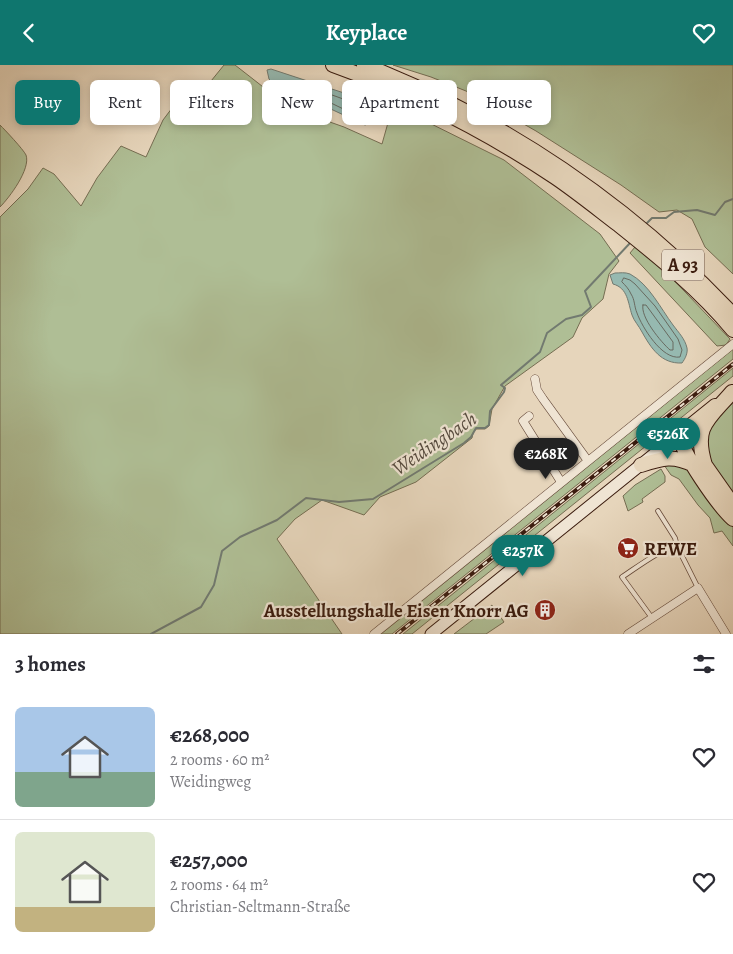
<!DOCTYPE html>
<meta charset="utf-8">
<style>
body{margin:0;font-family:Alegreya,serif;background:#f7f7f7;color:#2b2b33;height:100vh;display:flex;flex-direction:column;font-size:19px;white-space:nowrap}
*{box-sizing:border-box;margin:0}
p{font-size:16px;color:#7c7c81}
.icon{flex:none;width:28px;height:28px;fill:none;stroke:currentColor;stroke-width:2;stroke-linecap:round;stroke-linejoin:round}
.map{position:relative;height:569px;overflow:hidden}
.side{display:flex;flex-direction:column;background:#fff;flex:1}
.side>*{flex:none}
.top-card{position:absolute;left:15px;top:15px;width:704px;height:45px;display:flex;gap:10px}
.price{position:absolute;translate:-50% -42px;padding:0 11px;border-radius:18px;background:#0f766e;color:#fff;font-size:16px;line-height:32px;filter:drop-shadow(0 1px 2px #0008)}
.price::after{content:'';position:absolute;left:50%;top:30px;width:15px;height:11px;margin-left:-8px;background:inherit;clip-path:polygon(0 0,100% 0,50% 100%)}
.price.current{background:#222;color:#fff}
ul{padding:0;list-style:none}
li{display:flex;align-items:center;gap:15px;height:125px;padding:0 15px}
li+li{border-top:1px solid #e1e1e2}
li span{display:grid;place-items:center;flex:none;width:140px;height:100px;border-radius:8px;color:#555}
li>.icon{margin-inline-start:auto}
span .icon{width:60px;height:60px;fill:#fffc;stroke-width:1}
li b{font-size:21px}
h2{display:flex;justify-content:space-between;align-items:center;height:60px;padding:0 15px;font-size:21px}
.pill{padding:0 18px;border-radius:8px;background:#fff;box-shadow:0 2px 8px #0003;font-size:18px;line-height:45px}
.pill.current{background:#0f766e;color:#fff}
header{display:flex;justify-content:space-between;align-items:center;height:65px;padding:0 15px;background:#0f766e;color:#fff;font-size:22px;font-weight:600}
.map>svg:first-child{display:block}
.green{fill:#afbe95;stroke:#756d52}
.water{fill:#96b9b0;stroke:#727a70}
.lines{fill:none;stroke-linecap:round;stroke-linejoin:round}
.shore{stroke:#686a60;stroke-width:1}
.stream{stroke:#727a70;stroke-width:2}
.service-casing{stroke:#664a3a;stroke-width:5.5}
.minor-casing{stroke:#664a3a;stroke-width:9}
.secondary-casing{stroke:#3b1c0f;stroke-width:13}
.primary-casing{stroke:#3b1c0f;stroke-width:14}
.motorway-casing{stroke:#3b1c0f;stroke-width:16}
.service{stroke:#efe4d3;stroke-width:4}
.minor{stroke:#efe4d3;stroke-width:8}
.secondary{stroke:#efe4d3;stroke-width:11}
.primary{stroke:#e6d5bb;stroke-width:12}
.motorway{stroke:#e6d5bb;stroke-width:14}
.rail-casing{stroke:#3b1c0f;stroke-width:4}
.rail{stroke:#efe4d3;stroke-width:2;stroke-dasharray:5.5;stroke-linecap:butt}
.labels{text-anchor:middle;stroke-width:4.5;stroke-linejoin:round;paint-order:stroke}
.shield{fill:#efe4d3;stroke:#71584a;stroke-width:1}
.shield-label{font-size:18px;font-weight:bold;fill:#3b1c0f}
.poi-label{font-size:19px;font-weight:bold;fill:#3b1c0f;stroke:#efe4d3;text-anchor:start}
.water-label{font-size:20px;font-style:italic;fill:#564b3f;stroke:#efe4d3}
</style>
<header><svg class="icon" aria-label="back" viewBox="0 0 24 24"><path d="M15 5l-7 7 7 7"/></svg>Keyplace<svg class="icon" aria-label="heart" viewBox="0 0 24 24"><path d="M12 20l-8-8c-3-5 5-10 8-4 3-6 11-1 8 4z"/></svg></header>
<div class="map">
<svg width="733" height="569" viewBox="0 0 733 569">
<rect width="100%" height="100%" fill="#e6d5bb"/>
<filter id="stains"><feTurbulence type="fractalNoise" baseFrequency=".004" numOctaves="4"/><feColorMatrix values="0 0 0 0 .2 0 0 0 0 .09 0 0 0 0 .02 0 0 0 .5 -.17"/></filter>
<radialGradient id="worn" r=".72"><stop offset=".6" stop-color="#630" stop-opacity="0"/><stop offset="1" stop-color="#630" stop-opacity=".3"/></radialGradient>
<path class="green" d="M224,0H235L267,25L310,50L344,62L382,79L393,40L504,95L600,169L619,196L609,209L603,234L582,253L573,272L505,321L492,344L489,361L485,364H476L473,368L472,373L416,417L380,432L364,450L322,435L295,454L277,474L342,569H0V152L28,124L43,103L54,109L81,141L97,113L121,81L146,92L163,55L188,22L207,21Z
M393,0H733V209L705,182L692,154L677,145L659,147L621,120L536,66L466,26L431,12Z
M0,60C5,65 23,84 26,90C31,104 9,133 0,142Z
M635,182L666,207L730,274L726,280L717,281L630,188Z
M733,284V294L392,569H381Z
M733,303V311L412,569H403Z
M733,338V434L703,384L712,356Z
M677,399L688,403L719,446L733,461V481L722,466L714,468L710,453L698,440L679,414L671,410L664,400Z
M661,404L665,411V417L642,434L643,437L628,446L623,431L635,420Z
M492,540L504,557L486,569H454Z"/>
<path class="water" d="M271,4L344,28L372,39L374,41L371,58L365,60L271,16L269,14L267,5Z
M615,208C620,208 625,207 630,209C649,219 661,244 673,260C679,268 685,274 687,283C688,288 685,294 682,298C661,299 651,283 642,267C639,261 634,256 632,250C628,238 628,223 613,219L610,210Z"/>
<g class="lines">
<path class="shore" d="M299,18L368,43L369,46L367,53L364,54L331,38L301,25L296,21Z
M624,213L630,215L635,219L655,241L678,274L682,285L680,292C662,295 642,262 637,248C634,241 635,235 631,229C629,224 625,220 622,217Z
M643,240H646L673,277V285H670C661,277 640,252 643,240Z"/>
<path class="stream" d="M645,160L652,153H666L674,147L697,145L715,150L725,137L733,134
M151,569L201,542L214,520L222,486L240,472L277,455L306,433L339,437L373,434L464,378L471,372L476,363H485L489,360L490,346L504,327L505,323L501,320L540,287L547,268L566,254L582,250L591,242L585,226L631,177"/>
<g class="service-casing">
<path id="service" d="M658,446L675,473L677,481
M652,553L622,512C636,503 662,483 677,481L698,523"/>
</g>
<g class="minor-casing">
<path id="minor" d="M535,314L537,325L543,334L588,396
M529,351L523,356L561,417
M374,569L733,279
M628,569L698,523L726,569"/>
</g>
<g class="secondary-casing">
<path id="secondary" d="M431,569L679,369"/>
</g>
<g class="primary-casing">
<path id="primary" d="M679,369L715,340"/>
</g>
<g class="motorway-casing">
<path id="motorway" d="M333,0C411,28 486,66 555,112C577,127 598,144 619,160C659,192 700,225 733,265
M364,0C503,54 631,141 733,250
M679,369C682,389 718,440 733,454
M641,400C663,393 673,390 694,400
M705,400L733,440
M705,400C693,361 708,355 732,327"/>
</g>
<use href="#service" class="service"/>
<use href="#minor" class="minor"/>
<use href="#secondary" class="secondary"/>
<use href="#primary" class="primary"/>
<use href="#motorway" class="motorway"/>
<g class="rail-casing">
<path id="rail" d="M397,569L733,299"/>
</g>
<use href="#rail" class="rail"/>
</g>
<defs>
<g id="supermarket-disc" transform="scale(1.125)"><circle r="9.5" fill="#8f2418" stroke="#efe4d3"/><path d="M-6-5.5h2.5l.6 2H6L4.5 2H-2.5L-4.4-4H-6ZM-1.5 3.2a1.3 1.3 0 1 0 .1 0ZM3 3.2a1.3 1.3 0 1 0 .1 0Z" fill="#fff"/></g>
<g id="building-disc" transform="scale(1.125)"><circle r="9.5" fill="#8f2418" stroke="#efe4d3"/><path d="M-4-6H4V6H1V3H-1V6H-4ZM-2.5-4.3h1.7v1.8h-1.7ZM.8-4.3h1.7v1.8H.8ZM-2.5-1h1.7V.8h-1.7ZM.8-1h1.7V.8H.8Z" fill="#fff"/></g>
</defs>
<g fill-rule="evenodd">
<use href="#supermarket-disc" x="628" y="483"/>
<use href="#building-disc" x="545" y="545"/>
</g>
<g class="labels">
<rect class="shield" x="662" y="184.5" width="42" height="31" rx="4"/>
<g class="shield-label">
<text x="683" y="206">A 93</text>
</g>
<g class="poi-label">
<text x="644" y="490">REWE</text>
<text x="529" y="552" text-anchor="end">Ausstellungshalle Eisen Knorr AG</text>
</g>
<g class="water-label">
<text transform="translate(434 378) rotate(-34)" y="7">Weidingbach</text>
</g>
</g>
<rect width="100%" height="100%" filter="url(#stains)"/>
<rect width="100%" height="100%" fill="url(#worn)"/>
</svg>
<b class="price" style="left:668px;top:395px">€526K</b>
<b class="price current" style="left:546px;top:415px">€268K</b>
<b class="price" style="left:523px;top:512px">€257K</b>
<div class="top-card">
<a class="pill current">Buy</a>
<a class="pill">Rent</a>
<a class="pill">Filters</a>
<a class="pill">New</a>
<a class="pill">Apartment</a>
<a class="pill">House</a>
</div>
</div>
<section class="side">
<h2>3 homes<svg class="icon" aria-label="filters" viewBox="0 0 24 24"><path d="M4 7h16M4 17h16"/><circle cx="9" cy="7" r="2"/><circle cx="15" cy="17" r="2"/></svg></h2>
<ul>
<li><span style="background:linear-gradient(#a9c7e8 65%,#7fa58c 0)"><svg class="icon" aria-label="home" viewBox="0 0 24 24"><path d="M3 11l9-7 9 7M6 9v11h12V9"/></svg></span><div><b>€268,000</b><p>2 rooms · 60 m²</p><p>Weidingweg</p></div><svg class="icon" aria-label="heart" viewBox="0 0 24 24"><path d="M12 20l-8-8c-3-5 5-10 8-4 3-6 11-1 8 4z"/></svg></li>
<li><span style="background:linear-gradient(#dfe7d0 75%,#c2b280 0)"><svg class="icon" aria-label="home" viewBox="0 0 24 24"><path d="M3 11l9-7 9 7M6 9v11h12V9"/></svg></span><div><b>€257,000</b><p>2 rooms · 64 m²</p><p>Christian-Seltmann-Straße</p></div><svg class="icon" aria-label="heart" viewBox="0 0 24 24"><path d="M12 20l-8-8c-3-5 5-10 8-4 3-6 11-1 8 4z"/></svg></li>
</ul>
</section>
